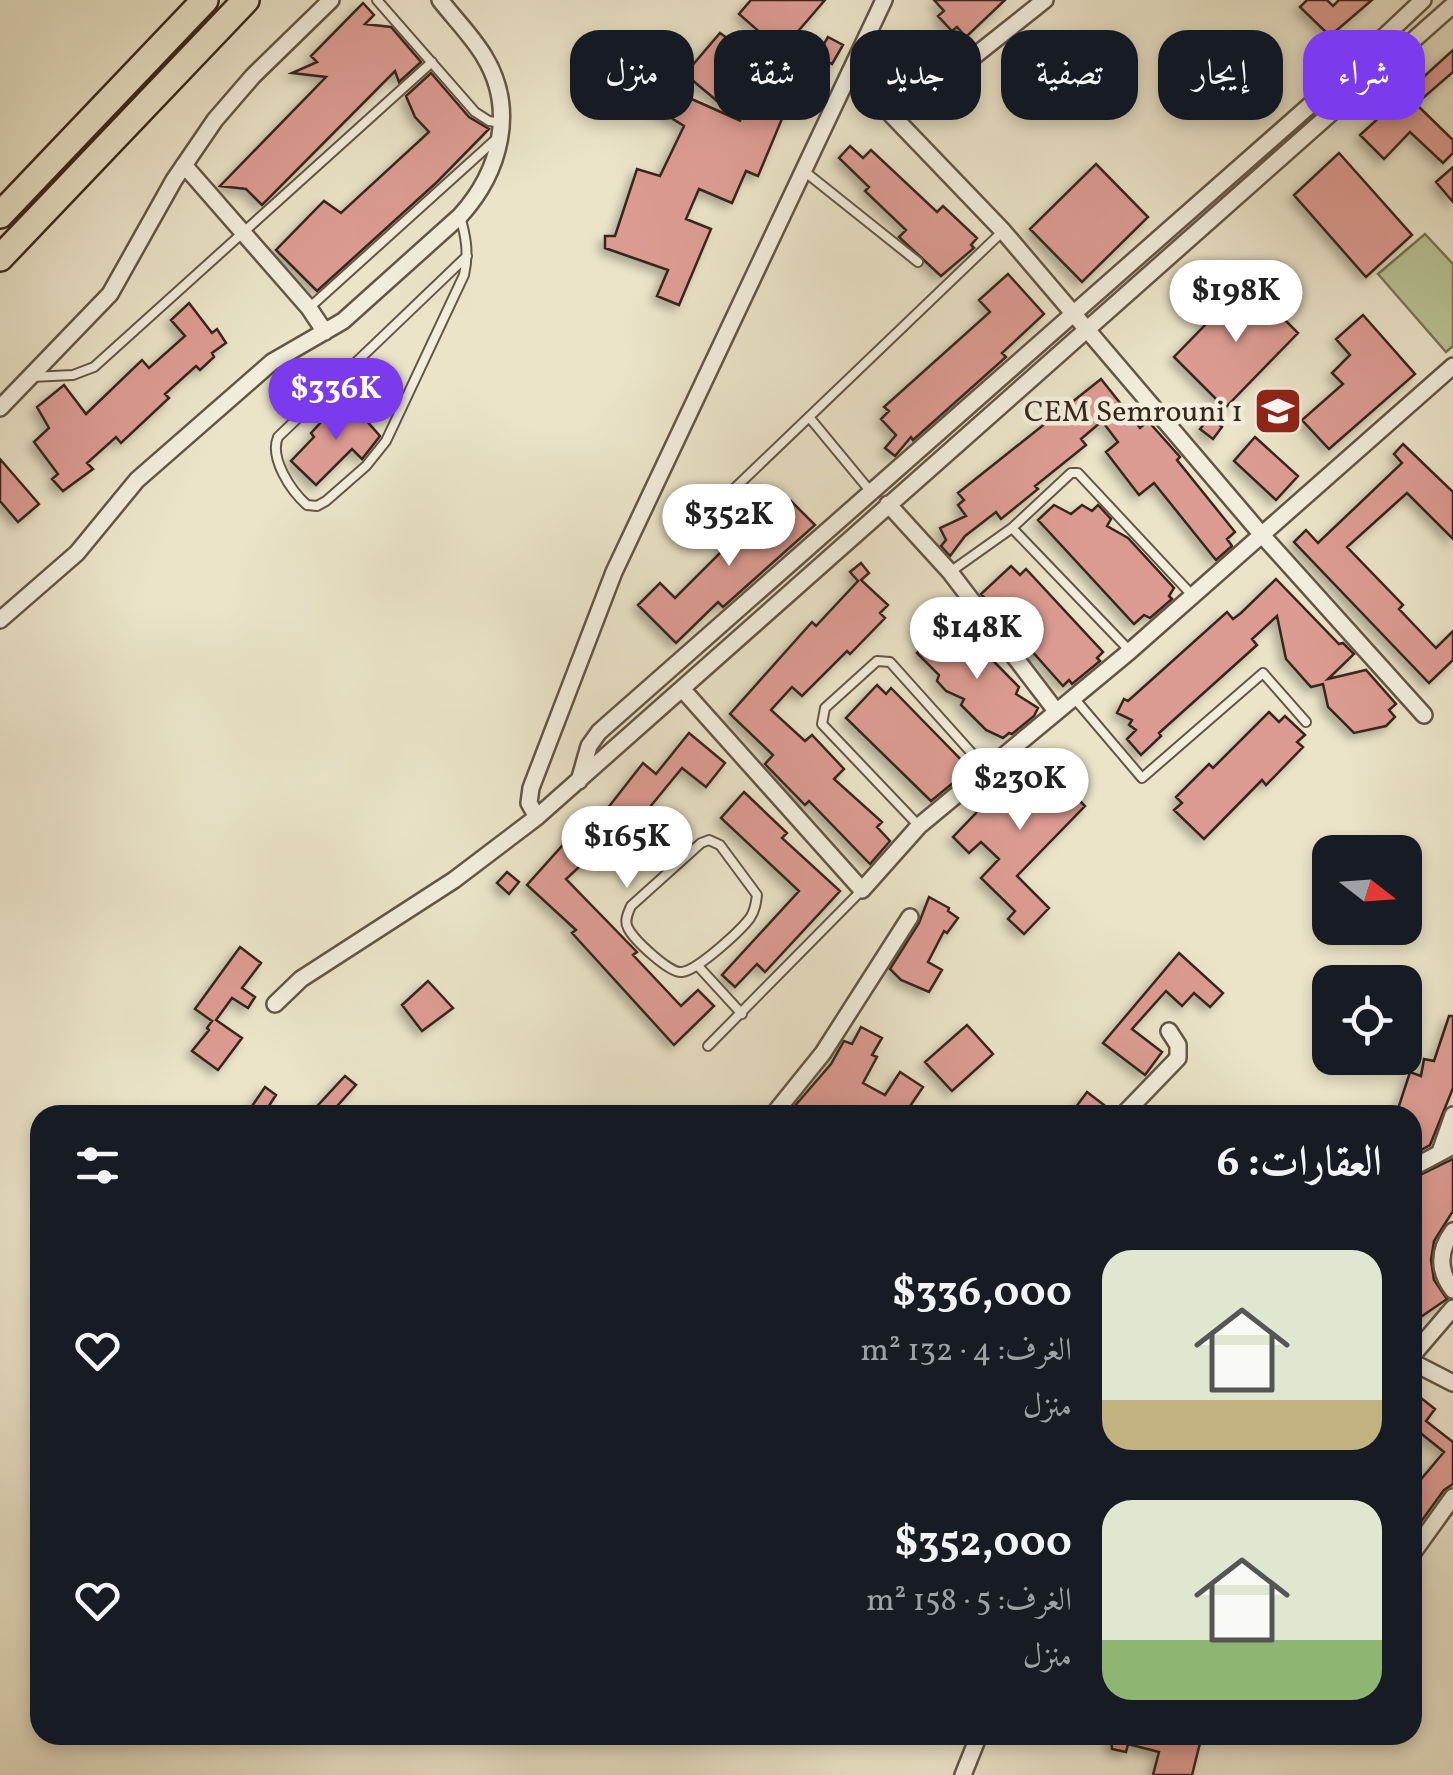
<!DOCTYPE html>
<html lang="ar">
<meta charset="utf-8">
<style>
body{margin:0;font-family:Vollkorn,Amiri,serif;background:#20242c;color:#f1f3f6;direction:rtl;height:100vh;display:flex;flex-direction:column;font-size:38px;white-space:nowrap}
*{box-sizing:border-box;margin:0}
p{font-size:32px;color:#9ea1a6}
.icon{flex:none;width:55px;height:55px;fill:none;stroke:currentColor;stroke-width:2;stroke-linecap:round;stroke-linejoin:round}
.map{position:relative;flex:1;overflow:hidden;direction:ltr}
.drawer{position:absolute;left:30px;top:1105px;width:1392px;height:640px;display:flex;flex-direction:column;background:#171b24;border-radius:30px;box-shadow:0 5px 15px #0003;direction:rtl}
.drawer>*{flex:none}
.top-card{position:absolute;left:30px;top:30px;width:1395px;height:90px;direction:rtl;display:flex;gap:20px}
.needle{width:65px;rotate:107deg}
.controls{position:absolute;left:1312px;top:835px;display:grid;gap:20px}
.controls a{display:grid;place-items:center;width:110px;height:110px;border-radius:20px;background:#171b24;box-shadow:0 5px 15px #0003;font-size:50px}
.price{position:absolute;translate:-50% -85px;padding:0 22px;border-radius:35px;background:#fff;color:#222;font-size:32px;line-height:65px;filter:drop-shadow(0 2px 5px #0008)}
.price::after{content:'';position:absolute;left:50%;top:60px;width:30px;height:22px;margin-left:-15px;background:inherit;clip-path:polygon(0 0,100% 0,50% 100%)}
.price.active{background:#7c3aed;color:#fff}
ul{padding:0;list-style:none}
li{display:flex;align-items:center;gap:30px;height:250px;padding:0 40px}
li span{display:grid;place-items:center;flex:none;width:280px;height:200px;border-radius:30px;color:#555}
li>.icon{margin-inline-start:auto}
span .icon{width:120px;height:120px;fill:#fffc;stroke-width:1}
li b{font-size:42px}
h2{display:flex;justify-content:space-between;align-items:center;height:120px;padding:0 40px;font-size:42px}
.pill{padding:0 35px;border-radius:30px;background:#171b24;box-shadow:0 5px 15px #0003;font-size:35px;line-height:90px}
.pill.active{background:#7c3aed;color:#fff}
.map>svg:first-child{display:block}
.green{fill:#b9c495;stroke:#787558;stroke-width:2.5}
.building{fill:#dc9b92;stroke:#37261b;stroke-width:2.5;filter:url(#shadow)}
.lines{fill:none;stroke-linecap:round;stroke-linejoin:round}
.service-casing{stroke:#645646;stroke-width:12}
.minor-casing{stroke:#645646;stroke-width:20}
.trunk-casing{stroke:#37261b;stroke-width:30}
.service{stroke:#f2eddc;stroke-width:8}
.minor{stroke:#f2eddc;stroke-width:15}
.trunk{stroke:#ebe4c9;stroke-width:25}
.labels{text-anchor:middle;stroke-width:9;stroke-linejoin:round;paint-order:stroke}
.poi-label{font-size:30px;fill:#37261b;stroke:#f2eddc;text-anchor:end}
</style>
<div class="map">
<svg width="1453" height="1775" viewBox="0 0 1453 1775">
<defs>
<filter id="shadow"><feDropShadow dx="-5" dy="5" stdDeviation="5" flood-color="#0004"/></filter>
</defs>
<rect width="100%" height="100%" fill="#ebe4c9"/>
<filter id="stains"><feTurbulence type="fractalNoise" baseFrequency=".002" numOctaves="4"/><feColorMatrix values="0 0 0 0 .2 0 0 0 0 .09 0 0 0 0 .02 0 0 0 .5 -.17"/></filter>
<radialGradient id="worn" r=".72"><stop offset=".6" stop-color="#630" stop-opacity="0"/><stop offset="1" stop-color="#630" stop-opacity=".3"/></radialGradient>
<path class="green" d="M1425,234L1453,264V346L1446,352L1378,274Z"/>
<path class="building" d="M751,0H825L781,51L739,14Z
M934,0H1005L966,37L957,27L952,31L938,16L944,11Z
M1307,0H1327L1333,6L1339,0H1372L1330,36L1300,7Z
M363,3L374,15L365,24L391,27L421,62L399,82L395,71L262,205L246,189L220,186L326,77L292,73L317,62L311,56Z
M720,33L752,56L744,73L792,95L758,176L746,171L732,203L699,189L686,219L711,229L679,305L657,296L668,270L605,248V236H615L637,169L660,176L684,126L649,104L658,84L741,121L685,74Z
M828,37L843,45L832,64L817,56Z
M1453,50V72L1416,104L1453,140V153L1443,163L1410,132L1384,159L1360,135Z
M431,73L469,117L489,129L437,182L317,291L276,250L324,201L341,213L429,132L415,117L406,96Z
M850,146L863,158L871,150L937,212L943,206L977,238L971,245L974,248L941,276L899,237L906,230L865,191L869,187L839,158Z
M1339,153L1412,235L1366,277L1294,195Z
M1096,164L1148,217L1082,282L1030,229Z
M1453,167V202L1436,182Z
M1008,274L1044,314L1002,353L1006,357L913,440L911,437L895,456L885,448L896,435L881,419L889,411L884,407L990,312L979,300Z
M1247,282L1298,333L1225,408L1174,357Z
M189,303L212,333L217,329L226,343L212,353L214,357L200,370L196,366L165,394L169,398L121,443L116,437L87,463L93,469L63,491L52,479L58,474L34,442L49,428L37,407L64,385L86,414L142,360L149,368L185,336L171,320Z
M1363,315L1415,374L1329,449L1302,420L1343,384L1332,373L1350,355L1336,339Z
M1101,379L1140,428L1148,421L1180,457L1177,460L1235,532L1227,539L1232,546L1216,560L1154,483L1139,495L1106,452L1118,442L1102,421L1081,439L1086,445L1035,486L1038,489L1001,519L996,512L965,536L950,556L941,546L946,540L940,528L966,516L958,505L964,500L958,493Z
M356,400L370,414L365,419L380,436L362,459L352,449L316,485L291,461L314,437L311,433L324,419L331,425Z
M1210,417L1222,427L1213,439L1200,429Z
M1255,437L1298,476L1276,500L1234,461Z
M1403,444L1453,492V539L1407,493L1347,547L1403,605L1399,609L1436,648L1453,631V660L1429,683L1294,542L1306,530L1318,543L1402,463L1394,454Z
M0,459L39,504L18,522L0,501Z
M777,496L786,506L791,501L815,525L723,607L718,602L676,643L638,605L660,583L675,598Z
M1054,505L1071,514L1082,505L1092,511L1098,505L1111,519L1107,526L1128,538L1174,588L1169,596L1172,599L1150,618L1144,615L1134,624L1038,520Z
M861,563L869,573L861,580L888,605L880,613L885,618L850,654L847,651L802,696L792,687L771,710L805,741L812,735L844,769L834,779L882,822L877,827L890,841L870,864L809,801L805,805L765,764L773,755L730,714L812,622L816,626L858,581L850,572Z
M1011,566L1020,575L1026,569L1103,652L1097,658L1100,661L1072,684L1069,680L1063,686L981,594Z
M1276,579L1339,644L1343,643L1354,654L1328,679L1366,670L1396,704L1389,710L1395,717L1386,726L1354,733L1328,707L1323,684L1311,687L1286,659L1277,616L1252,639L1257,645L1159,733L1161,736L1141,755L1127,739L1136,730L1129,725L1132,720L1117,713L1124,699L1128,701L1227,612L1233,619L1241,613Z
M946,624L954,633L960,627L1019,687L1016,694L1038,708L1034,716L1012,734L1009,733L1003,738L986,730L961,705L964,699L946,691L937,681L939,675L917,653Z
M877,685L886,694L891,688L970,769L931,801L846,718Z
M1269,712L1279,722L1285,716L1305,735L1297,742L1303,747L1266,785L1262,780L1204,839L1174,810L1182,803L1176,797L1209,764L1213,768Z
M689,733L725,763L706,787L682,768L631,830L621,822L603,845L566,879L637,952L633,955L681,1006L698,990L714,1006L674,1045L572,933L576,930L527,885L570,837L579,845L643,763L656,774Z
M1033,754L1085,806L1017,876L1049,908L1024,934L1008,919L1015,911L981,878L999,859L981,842L969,853L953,837Z
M744,792L787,833L782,838L840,891L765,972L757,964L735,987L722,975L799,891L721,818Z
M507,872L519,882L509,894L497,883Z
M929,897L949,908L948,911L958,918L947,933L944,931L928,962L942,970L929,992L901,980L890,969L919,923Z
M240,947L261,963L242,988L255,997L248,1008L232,998L216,1020L242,1038L218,1070L192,1051L209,1030L207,1028L212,1021L195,1009Z
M1179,953L1223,993L1210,1007L1194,993L1182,1006L1166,991L1132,1029L1162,1052L1145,1075L1103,1043Z
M428,981L453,1008L422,1031L402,1005Z
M1449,1016H1453V1088L1430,1145L1412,1155V1115H1396L1410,1072L1421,1076L1424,1059L1434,1061Z
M967,1025L993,1054L952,1091L925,1062Z
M861,1027L882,1038L872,1055L877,1057L863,1083L885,1095L900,1072L923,1087L904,1115H787L831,1064L844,1041L852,1044Z
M345,1076L356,1085L329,1115H309Z
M265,1087L276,1095L263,1115H246Z
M1087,1092L1104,1105L1097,1115H1070Z
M1453,1159V1211L1434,1241L1431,1260L1434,1280L1447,1299L1412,1323V1179Z
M1412,1391L1435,1409L1426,1421L1453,1442V1484L1444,1490L1412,1534V1490L1444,1452L1418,1431L1412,1437Z
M1111,1735H1202L1192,1775H1153L1159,1752L1128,1744L1126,1752L1112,1749Z"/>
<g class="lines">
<g class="service-casing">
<path id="service" d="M377,0L475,112L489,121L502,123
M804,171L918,262
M460,216C466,237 469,253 464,275L386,441L366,466L326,501L317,506L307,505C291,491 269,458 278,437L467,256
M309,308L495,140
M31,377L73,375L94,367L432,62
M809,417L871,492
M1012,528L1130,651
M688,533L1002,232
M950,572L1012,528L1071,473H1078L1192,595
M1074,698L1142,778L1263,673L1306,722
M919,826L822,724L825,708L877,661L890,662L986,769
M709,840L720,845L757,895C756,903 755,911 750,918C740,931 698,970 682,972C670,974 634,940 628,928C624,921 628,913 631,906L701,843Z
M698,966L742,1014
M708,1046L862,890"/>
</g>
<g class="minor-casing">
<path id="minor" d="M848,77L883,106L1003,231L1262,535L1424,715
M933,89L1045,0
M184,165L309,308L325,332
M0,408L110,294L174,180L215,120L253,76L331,0
M888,504L950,572L1056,711
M0,620L77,553L137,480L272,362L343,321L460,216C500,172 517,110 484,56C472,36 454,18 440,0
M683,690L862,890L919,826L1130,651L1453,366
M579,781L589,746L599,732L1334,84L1423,0
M537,817L529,803L531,788L614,572L884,0
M275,1004L301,979L454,880L537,817L1453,5
M773,1115L823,1053L910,917
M1123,1115L1178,1058V1045L1169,1031
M1440,1152L1453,1115
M1412,1168L1453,1146
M1453,1231C1438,1251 1438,1271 1453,1290
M1412,1356L1453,1308
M1412,1362L1453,1383
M1412,1554L1453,1497
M963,1775L979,1735"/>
</g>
<g class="trunk-casing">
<path id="trunk" d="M0,215L205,0
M0,258L246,0"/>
</g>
<use href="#service" class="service"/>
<use href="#minor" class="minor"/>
<use href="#trunk" class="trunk"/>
</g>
<defs>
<g id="school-square" transform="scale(2.5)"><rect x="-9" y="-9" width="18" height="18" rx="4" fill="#8f2418" stroke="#f2eddc"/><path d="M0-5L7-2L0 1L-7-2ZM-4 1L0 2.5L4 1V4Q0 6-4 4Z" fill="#fff"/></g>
</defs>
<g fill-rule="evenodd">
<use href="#school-square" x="1278" y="411"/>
</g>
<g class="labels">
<g class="poi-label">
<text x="1243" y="421">CEM Semrouni 1</text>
</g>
</g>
<rect width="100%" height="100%" filter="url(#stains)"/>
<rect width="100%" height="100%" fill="url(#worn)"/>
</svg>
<div class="controls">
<a><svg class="needle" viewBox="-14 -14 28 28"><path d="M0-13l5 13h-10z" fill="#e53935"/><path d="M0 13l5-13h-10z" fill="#9ea1a6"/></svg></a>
<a><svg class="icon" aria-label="locate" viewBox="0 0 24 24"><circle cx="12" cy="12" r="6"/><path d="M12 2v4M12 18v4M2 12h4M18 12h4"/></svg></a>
</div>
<b class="price" style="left:1236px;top:345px">$198K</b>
<b class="price active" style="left:336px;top:443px">$336K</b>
<b class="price" style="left:729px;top:569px">$352K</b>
<b class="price" style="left:977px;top:682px">$148K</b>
<b class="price" style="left:1020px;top:833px">$230K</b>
<b class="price" style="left:627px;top:891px">$165K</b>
<div class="top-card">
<a class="pill active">شراء</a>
<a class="pill">إيجار</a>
<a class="pill">تصفية</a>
<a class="pill">جديد</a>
<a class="pill">شقة</a>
<a class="pill">منزل</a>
</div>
<section class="drawer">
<h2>العقارات: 6<svg class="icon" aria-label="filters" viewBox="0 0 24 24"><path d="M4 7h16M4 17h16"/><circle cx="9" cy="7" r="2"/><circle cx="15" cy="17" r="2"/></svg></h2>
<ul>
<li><span style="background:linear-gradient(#dfe7d0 75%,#c2b280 0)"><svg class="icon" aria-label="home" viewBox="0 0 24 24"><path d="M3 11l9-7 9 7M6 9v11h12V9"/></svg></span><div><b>$336,000</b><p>الغرف: 4 · 132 m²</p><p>منزل</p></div><svg class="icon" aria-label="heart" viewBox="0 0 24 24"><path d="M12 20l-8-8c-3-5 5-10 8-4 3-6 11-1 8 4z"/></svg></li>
<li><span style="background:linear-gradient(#dfe7d0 70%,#8fb573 0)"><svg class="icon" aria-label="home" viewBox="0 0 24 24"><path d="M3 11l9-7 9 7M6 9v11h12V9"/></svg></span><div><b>$352,000</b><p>الغرف: 5 · 158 m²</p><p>منزل</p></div><svg class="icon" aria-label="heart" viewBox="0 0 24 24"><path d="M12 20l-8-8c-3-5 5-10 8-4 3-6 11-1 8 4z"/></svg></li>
</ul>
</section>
</div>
